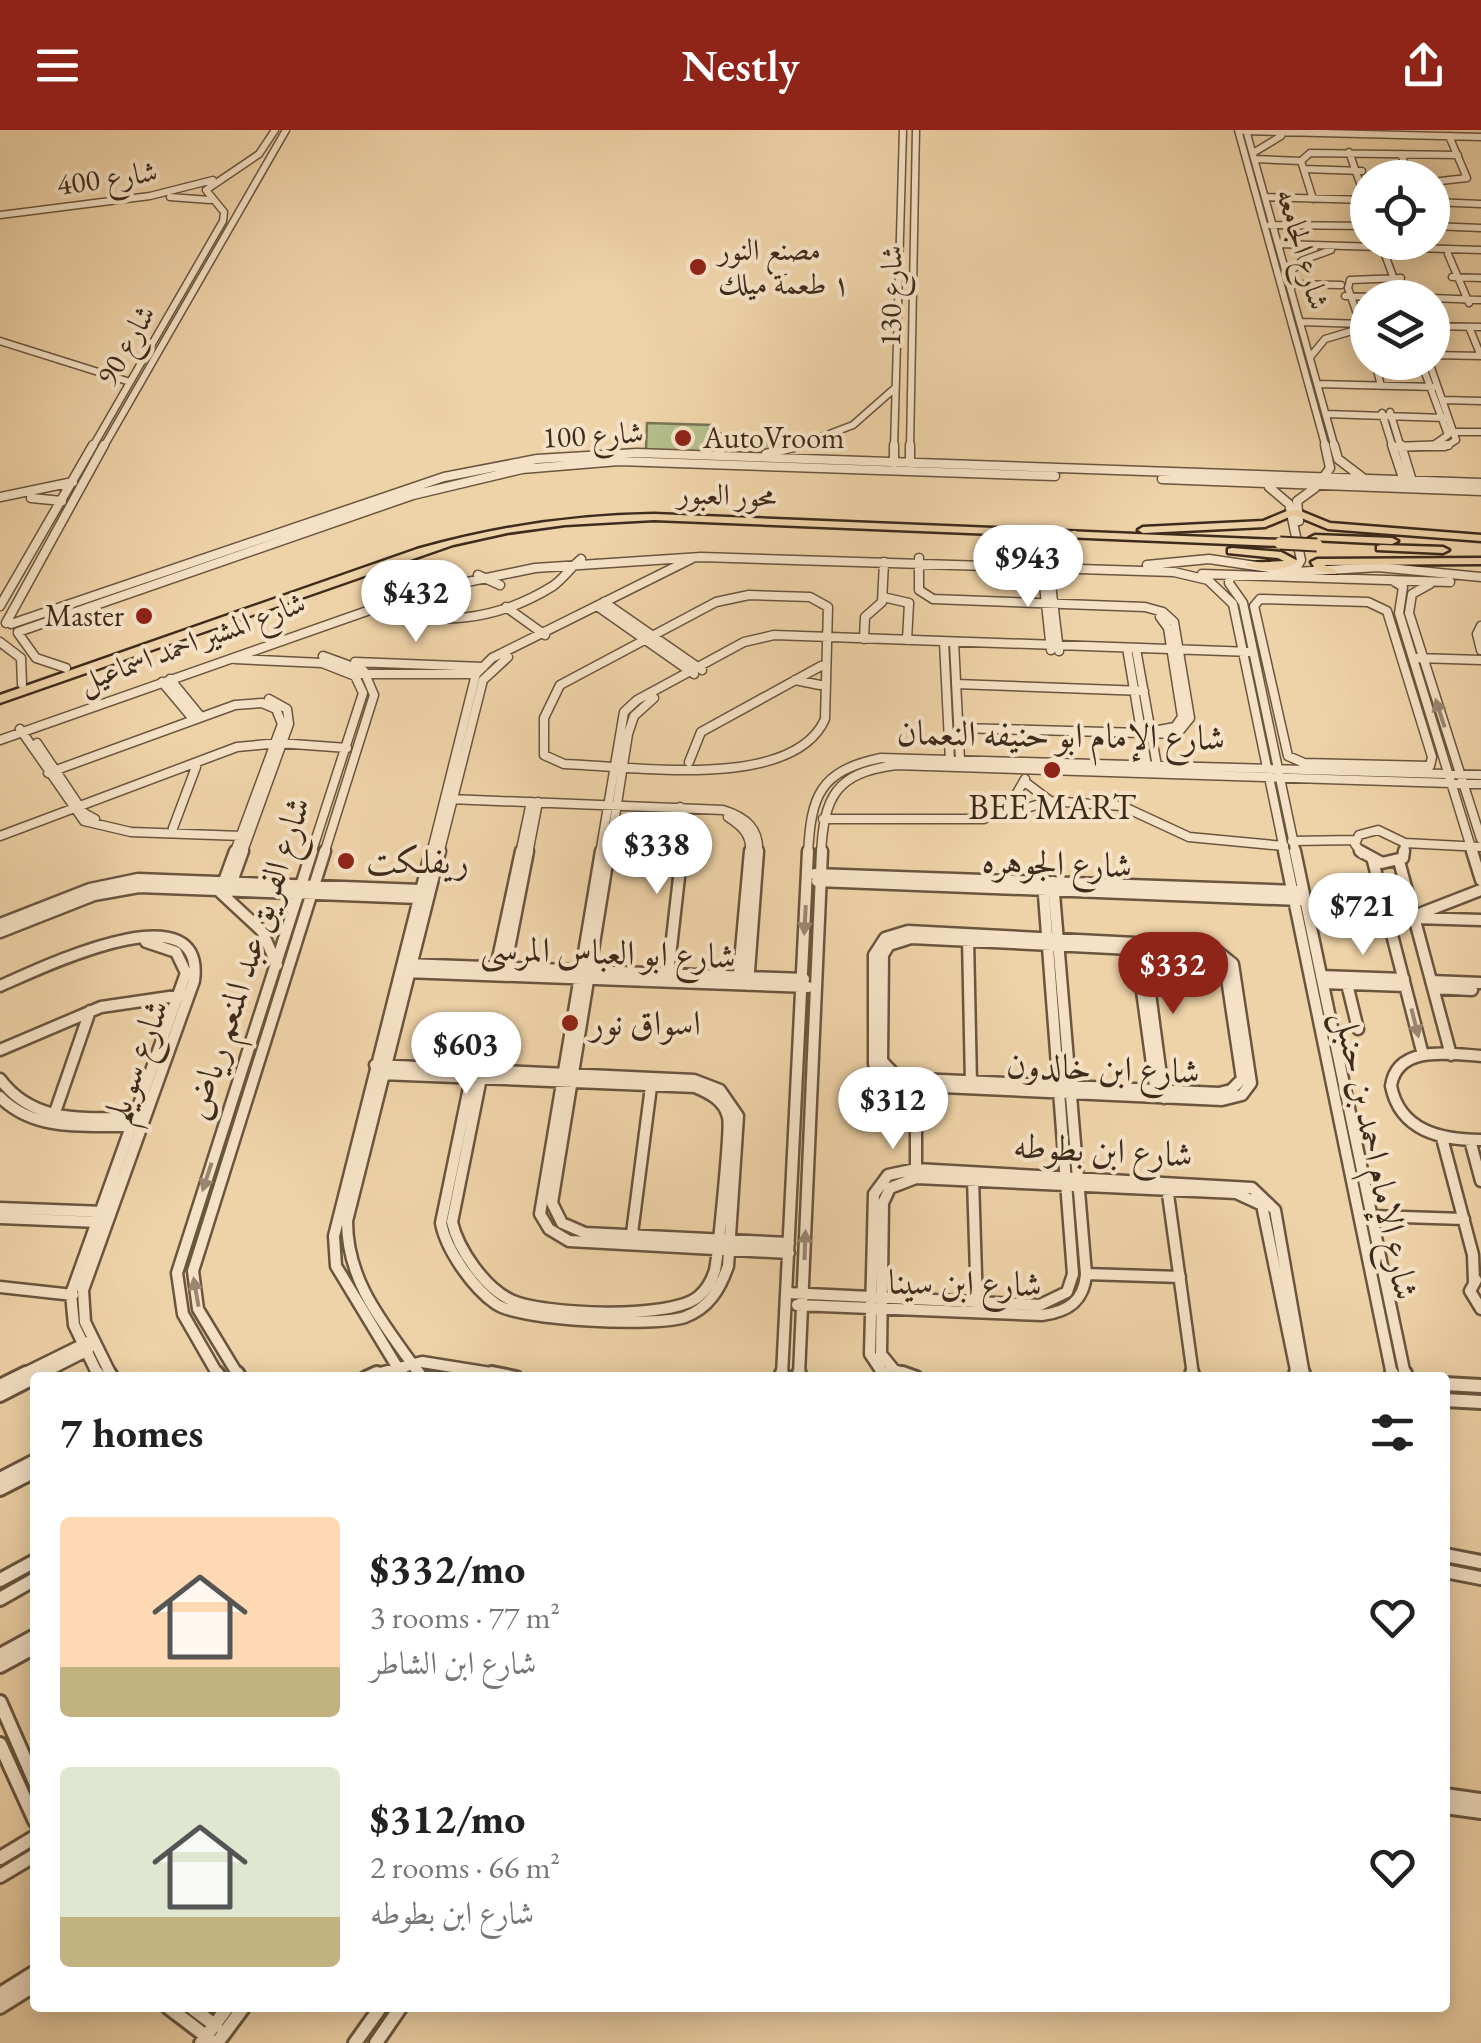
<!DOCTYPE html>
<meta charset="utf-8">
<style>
body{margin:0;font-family:"EB Garamond",Amiri,serif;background:#f2f2f2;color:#222;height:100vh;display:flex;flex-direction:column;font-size:38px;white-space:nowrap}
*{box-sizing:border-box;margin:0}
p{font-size:32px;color:#767676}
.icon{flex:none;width:55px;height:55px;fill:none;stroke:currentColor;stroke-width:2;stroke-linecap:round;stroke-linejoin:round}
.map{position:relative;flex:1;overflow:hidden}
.side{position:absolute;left:30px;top:1242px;width:1420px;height:640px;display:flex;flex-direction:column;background:#fff;border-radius:10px;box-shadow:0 5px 25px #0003}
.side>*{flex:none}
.fabs{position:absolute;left:1350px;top:30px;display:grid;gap:20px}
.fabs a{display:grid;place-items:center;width:100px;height:100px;border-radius:50%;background:#fff;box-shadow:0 5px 25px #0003;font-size:50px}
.price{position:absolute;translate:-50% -85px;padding:0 22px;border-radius:35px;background:#fff;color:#222;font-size:32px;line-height:65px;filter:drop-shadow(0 2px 5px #0008)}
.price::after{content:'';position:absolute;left:50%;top:60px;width:30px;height:22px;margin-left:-15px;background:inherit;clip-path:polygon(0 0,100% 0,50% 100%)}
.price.on{background:#8f2418;color:#fff}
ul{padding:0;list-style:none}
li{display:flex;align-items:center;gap:30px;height:250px;padding:0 30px}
li span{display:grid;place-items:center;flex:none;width:280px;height:200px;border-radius:10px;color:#555}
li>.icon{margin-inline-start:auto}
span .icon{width:120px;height:120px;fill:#fffc;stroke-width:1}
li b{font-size:42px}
h2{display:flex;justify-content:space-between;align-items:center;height:120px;padding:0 30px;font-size:42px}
header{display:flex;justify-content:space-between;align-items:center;height:130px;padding:0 30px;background:#8f2418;color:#fff;font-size:45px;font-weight:600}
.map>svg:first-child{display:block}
.green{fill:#b4be8c;stroke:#797454;stroke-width:2.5}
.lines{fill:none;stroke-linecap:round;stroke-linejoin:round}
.minor-far3-casing{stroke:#6a553f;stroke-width:9}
.minor-far2-casing{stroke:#6a553f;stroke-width:11}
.minor-far1-casing{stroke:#6a553f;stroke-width:15}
.minor-casing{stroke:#6a553f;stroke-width:18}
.highway-casing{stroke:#3e2b1c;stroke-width:5}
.minor-far3{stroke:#f5e2c6;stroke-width:6}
.minor-far2{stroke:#f5e2c6;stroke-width:8}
.minor-far1{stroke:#f5e2c6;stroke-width:10}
.minor{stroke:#f5e2c6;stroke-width:12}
.highway{fill:#efd3a8;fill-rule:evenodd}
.highway-bridge-casing{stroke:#3e2b1c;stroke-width:15;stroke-linecap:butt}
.highway-bridge{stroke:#efd3a8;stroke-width:11}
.oneway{fill:#9a8671}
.poi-dot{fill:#8f2418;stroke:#f5e2c6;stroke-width:4}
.labels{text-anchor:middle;stroke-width:8;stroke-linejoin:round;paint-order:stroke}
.far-street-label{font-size:30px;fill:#3e2b1c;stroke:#f5e2c6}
.far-poi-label{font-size:30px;fill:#3e2b1c;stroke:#f5e2c6;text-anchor:start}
.street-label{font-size:35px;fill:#3e2b1c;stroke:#f5e2c6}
.poi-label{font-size:35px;fill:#3e2b1c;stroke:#f5e2c6;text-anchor:start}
</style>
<header><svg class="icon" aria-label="menu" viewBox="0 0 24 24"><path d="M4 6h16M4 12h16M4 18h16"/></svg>Nestly<svg class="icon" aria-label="share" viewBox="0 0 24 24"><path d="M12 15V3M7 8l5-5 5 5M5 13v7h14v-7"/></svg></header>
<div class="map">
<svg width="1481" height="1913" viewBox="0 0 1481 1913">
<rect width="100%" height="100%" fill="#efd3a8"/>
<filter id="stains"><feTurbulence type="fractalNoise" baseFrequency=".002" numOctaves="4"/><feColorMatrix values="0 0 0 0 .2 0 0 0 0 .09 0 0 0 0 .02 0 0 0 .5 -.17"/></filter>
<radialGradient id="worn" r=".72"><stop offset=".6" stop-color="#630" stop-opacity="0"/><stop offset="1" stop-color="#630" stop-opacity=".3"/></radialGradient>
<path class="green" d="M647,293L711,295L709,299L722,304L719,312C738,313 780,302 791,310L787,316L738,324L646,320Z"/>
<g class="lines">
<g class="minor-far3-casing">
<path id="minor-far3" d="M1238,0L1326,318
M1246,0L1335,318
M1244,1L1481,7
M1349,22L1366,70
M1253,23L1281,6
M1401,24L1410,48
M1255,29L1301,31
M1304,39L1362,41
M1432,52L1467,48L1449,6
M170,67L210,70
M1265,67L1368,70
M1313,69L1301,31L1310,23L1458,25
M1432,72L1481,74
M0,85L150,66L213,50
M1270,95L1368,96
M1432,96L1481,98
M1279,114L1481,120
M1384,122L1401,168
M1448,124L1469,173
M1288,144L1303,130L1331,120
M1452,147L1481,148
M1290,154L1341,155
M1345,166L1404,168
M1432,168L1481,170
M1434,172L1444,196
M1301,192L1362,194
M1432,196L1481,197
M0,211L130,252
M1432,225L1481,226L1469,197
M1311,226L1325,209L1362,198L1348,158L1350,150L1401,148
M1375,232L1381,256
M1421,232L1448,305L1435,314
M1317,254L1436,257
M1443,270L1481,271
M1390,282L1401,318
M1382,283L1393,318
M1326,284L1445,288
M1455,302H1481
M1393,317H1445L1456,310L1429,232
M92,318L223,91L224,82L206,60L259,24L275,0
M103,318L286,0
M793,318L853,295L895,258
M894,318L903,0
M910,318L916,0"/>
</g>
<g class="minor-far2-casing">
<path id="minor-far2" d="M1334,315L1338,329L1363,348
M1392,315L1404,351
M1401,315L1412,351
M1393,317L1448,315
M766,324L802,315
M894,333V315
M910,333V315
M1323,348L1330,338L1325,315
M1162,349L1481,361
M1269,357L1289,374L1301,430L1297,437L1287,438
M0,367L73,352
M31,368L62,371
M1299,391L1297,371L1315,358
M1015,402L1038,417L1034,433L1043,446L1051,520
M919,428V460L933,469L1145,477L1163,482L1174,492L1190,588L1177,604L959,598
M1055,433L1053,415L1074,405
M1055,434L1050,446L1059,521
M1147,435L1209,429L1296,442L1378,437L1481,447
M1202,444L1450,452
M478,445L500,455
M1230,447L1229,453L1243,473L1296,724
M1392,450L1403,457L1399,483L1473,724
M1430,454L1412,464L1409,483L1481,709
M749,465L810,467L828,477L825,589C793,662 630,636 564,634L544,625V588L560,555L716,472Z
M883,467L909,473L907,510
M1260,469L1368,472L1387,481L1432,627L1430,636L1304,633L1288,626L1254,476Z
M604,472L702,540
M0,476L93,315
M374,476C435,498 497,491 553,456C564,448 571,437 581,429
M597,476L694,544
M506,477L545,505
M6,493L104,315
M11,494L444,347L537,329L637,323L1481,353
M1481,496L1477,504L1481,520
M18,502L413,365L522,339L619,331L1055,346
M18,503L36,528L66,538
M864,509L865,487L882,472L884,432
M0,512L21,528L22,554
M944,512L950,631
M954,512L960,630
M1127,518L1147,636
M1136,519L1157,636
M323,526L364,541L374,565L324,724
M1417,528L1481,530
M235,529L322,533L355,546L363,563L311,724
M355,532L483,537
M361,544H476
M170,549L201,587
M795,550L820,555
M162,552L193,589
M956,554L1144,561
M20,599L84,691L131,702L242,706
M1159,600L1175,597L1182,587L1168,498L1160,487
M0,610L424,461L535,438L701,427L1174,442L1208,450L1233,474L1285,724
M37,613L84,683L95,689
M689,632L701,602L821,536
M48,643L235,575L262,573L276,579L282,594L234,724
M1025,652L1050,671L1122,676L1189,707L1284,716
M449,669L723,680C746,687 760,699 758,724
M680,677L685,694L682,724
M999,686L1050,671
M728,687C743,697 752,705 750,724
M823,689H984L1010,675L1025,649
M173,698L196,637
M0,706L237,617L279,613L347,618
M1292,711L1356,710
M1405,713L1481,717
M242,724L289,594L287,579L269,569
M431,724L476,544L492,528L691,429
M439,724L483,550L508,527
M520,724L531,672
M528,724L538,672
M600,724L624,582L637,570L744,512L774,505L1252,522
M609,724L628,604L634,586L654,568
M808,724C811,666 819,641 881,628L1481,645
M821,724C824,667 835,643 896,635L1481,654
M1362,724L1355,714L1359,705L1378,700L1405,713L1404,724"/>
</g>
<g class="minor-far1-casing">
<path id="minor-far1" d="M235,721L220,762L262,801L277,835
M601,721L540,1084L549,1099L569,1111L789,1123
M609,721L552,1073L562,1093L585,1103L789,1113
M1284,721L1392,1245
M1295,721L1405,1245
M1360,721L1382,733L1403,728L1404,721
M1472,721L1481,750
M1373,731L1423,925
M1399,731L1451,925
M815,744L1297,761
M817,751L1300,770
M229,760L243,721
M1414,786L1481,760
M1415,788L1481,790
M0,794L90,759L138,749L420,760
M908,801L1212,817L1233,834L1251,953L1242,965L1222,970L898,955L874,934V825L885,808Z
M0,802L94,765L139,757L418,768
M911,808L1212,823L1225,835L1242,949L1231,960L1219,963L898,948L882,931L883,825L889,815Z
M968,808L971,954
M1143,811L1164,968
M406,834L804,849
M505,839L528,721
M405,842L808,857
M495,842L521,721
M668,844L682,721
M1321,846L1404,849
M1431,851L1481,853
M1323,853L1405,856
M738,854L750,721
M1347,854L1358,899
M748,855L758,721
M0,856C33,842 207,755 194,851L83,1160L85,1192L111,1245
M1433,858L1472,860
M1142,861L1156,963
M0,920L101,877L183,865
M1481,926C1450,924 1397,914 1391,956C1400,1001 1441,1010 1481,1010
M375,935L694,950L720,960L738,986L728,1136C720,1159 709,1178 685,1187C656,1197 520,1191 496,1174C473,1158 446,1120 441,1093L471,948
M381,944L695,957C709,963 724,970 728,987C731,998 718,1125 715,1140C712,1150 706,1160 699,1166C673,1190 543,1185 511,1170C485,1158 458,1119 452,1092L481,948
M0,949C34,995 87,988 139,988
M916,958V1039
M0,967C36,1003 88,995 135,996
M53,988L90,881
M1442,1008L1473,1125L1474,1151
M1470,1010L1481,1051
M973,1049L977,1176
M1167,1057L1193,1245
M0,1078L105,1082
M1372,1086L1464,1089
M0,1088L99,1092
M631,1111L652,949
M1086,1144L1180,1147
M1476,1150L1470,1161L1481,1179
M0,1157L73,1165
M787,1163L1040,1175L1067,1162L1073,1144L1043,752
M797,1175L1042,1185C1068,1182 1084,1171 1086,1144L1053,752
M21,1245L88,1212
M39,1245L88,1220
M98,1245L74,1195L71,1164L186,843L176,822L146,812
M218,1245L183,1184L177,1143L312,721
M238,1245L198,1179L193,1141L325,721
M372,1245L422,1232L503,1245
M402,1245L336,1136L334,1106L431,721
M420,1245C386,1196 347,1154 347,1091L440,721
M782,1245L808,721
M799,1245L822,721
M884,1245L870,1224L874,1064L888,1045L916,1039L1252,1058L1275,1080L1304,1245
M908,1245L894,1240L881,1224L883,1073L890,1058L916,1048L1236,1063L1262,1075L1297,1245"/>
</g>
<g class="minor-casing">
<path id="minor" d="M97,1243L99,1248
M109,1243L112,1248
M217,1243L220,1248
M237,1243L240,1248
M401,1243L404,1248
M418,1243L420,1246
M492,1243L516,1248
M883,1243L886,1248
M902,1243L916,1248
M1192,1243L1193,1248
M1296,1243L1297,1247
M1303,1243L1304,1248
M1392,1243L1393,1248
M1405,1243L1406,1248
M366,1248L377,1243
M407,1248H437
M782,1248V1243
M799,1248V1243
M1445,1254L1481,1256
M0,1256L26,1243
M0,1265L43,1243
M1445,1270L1481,1272
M0,1349L35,1331
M0,1359L35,1341
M1445,1425L1481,1432
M1445,1441L1481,1448
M0,1450L35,1431
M0,1469L35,1449
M0,1525L35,1506
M0,1536L35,1517
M0,1572L35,1652
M0,1614L35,1691
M1445,1665L1481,1670
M1445,1677L1481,1682
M0,1728L35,1707
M0,1746L35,1725
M0,1864L35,1842
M0,1877L35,1855
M169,1878L215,1913
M192,1878L216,1896
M201,1913L227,1878
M217,1913L243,1878
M355,1913L380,1878
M376,1913L400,1878"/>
</g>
<g class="highway-casing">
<path id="highway" d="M1298,380L1330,393L1481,405V411L1328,399L1294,385L1265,397L1143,403L1138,400L1143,397L1263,391L1287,381Z
M654,384L1280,410L1286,413L1280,416L654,390L565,395L507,403L453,415L0,573V565L417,419C495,397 573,385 654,384Z
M1315,405L1392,408L1398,411L1392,414L1311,410L1309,408Z
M1381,415L1443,417L1449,420L1443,423L1377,420V416Z
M1232,418L1281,422L1298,431C1284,442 1260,443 1245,435L1247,433L1284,431L1278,428L1228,423V419Z
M1481,428V434L1324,435L1336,440V444L1316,440L1311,432L1317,429Z"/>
</g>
<use href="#minor-far3" class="minor-far3"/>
<use href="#minor-far2" class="minor-far2"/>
<use href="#minor-far1" class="minor-far1"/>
<use href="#minor" class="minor"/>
<use href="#highway" class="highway"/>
<g class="highway-bridge-casing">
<path id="highway-bridge" d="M1280,413L1317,415"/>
</g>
<use href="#highway-bridge" class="highway-bridge"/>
</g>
<defs><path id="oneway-solid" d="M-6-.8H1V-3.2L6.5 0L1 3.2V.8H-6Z" transform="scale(2.5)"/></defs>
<g class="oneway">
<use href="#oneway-solid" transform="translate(1440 583) rotate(-108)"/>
<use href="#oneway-solid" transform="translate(805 790) rotate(93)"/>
<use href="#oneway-solid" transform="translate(1415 893) rotate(76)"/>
<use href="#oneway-solid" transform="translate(207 1047) rotate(108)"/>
<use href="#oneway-solid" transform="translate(805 1115) rotate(-88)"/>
<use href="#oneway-solid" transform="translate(196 1162) rotate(-100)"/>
</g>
<g class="poi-dot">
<circle cx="698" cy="137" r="10"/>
<circle cx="683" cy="308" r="10"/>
<circle cx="144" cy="486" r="10"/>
<circle cx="1052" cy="640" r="10"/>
<circle cx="346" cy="731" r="10"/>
<circle cx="570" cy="893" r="10"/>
</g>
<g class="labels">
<g class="far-street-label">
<text transform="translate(107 48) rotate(-8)" y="10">شارع 400</text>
<text transform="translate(1303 119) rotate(74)" y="10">شارع الجامعه</text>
<text transform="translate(891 166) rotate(-89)" y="10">شارع 130</text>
<text transform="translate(126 215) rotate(-60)" y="10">شارع 90</text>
<text transform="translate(593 305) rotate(-3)" y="10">شارع 100</text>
<text transform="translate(727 365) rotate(2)" y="10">محور العبور</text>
<text transform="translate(192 512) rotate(-20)" y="10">شارع المشير احمد اسماعيل</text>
</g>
<g class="far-poi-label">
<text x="718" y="130">مصنع النور<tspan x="718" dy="34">١ طعمة ميلك</tspan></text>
<text x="703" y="318">AutoVroom</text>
<text x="124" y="496" text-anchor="end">Master</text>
</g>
<g class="street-label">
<text transform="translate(1061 605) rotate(1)" y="12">شارع الإمام ابو حنيفه النعمان</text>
<text transform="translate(1057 733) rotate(2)" y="12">شارع الجوهره</text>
<text transform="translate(608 822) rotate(2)" y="12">شارع ابو العباس المرسى</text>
<text transform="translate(247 828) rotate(-72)" y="12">شارع الفريق عبد المنعم رياض</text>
<text transform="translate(136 931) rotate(-70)" y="12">شارع سويلم</text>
<text transform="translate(1103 938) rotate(2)" y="12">شارع ابن خالدون</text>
<text transform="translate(1103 1020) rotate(3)" y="12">شارع ابن بطوطه</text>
<text transform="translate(1377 1025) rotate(78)" y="12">شارع الإمام احمد بن حنبل</text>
<text transform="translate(965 1153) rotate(1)" y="12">شارع ابن سينا</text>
</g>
<g class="poi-label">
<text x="1052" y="689" text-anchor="middle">BEE MART</text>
<text x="366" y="743">ريفلكت</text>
<text x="590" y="905">اسواق نور</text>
</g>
</g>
<rect width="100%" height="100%" filter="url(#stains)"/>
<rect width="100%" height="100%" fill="url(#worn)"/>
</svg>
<div class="fabs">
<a><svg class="icon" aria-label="locate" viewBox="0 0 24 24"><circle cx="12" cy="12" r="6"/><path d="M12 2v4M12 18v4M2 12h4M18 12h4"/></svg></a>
<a><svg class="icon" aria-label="layers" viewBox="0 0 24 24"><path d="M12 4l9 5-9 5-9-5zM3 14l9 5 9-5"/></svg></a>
</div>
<b class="price" style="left:1028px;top:480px">$943</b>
<b class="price" style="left:416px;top:515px">$432</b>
<b class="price" style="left:657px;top:767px">$338</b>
<b class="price" style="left:1363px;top:828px">$721</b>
<b class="price on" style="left:1173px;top:887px">$332</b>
<b class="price" style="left:466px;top:967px">$603</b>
<b class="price" style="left:893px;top:1022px">$312</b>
<section class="side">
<h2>7 homes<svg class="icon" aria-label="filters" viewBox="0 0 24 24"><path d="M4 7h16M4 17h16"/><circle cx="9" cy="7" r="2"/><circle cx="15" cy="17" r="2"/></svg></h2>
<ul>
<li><span style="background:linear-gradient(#ffd9b3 75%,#c2b280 0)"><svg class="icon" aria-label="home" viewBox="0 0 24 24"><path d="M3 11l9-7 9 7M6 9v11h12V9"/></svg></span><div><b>$332/mo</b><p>3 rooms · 77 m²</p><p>شارع ابن الشاطر</p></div><svg class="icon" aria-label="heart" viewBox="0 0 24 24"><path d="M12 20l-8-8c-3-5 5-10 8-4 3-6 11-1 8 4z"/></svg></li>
<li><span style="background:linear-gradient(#dfe7d0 75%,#c2b280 0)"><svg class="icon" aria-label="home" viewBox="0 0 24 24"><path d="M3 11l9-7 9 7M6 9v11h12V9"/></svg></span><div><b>$312/mo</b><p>2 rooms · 66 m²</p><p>شارع ابن بطوطه</p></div><svg class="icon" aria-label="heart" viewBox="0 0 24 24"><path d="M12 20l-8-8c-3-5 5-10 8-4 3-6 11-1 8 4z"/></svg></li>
</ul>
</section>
</div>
